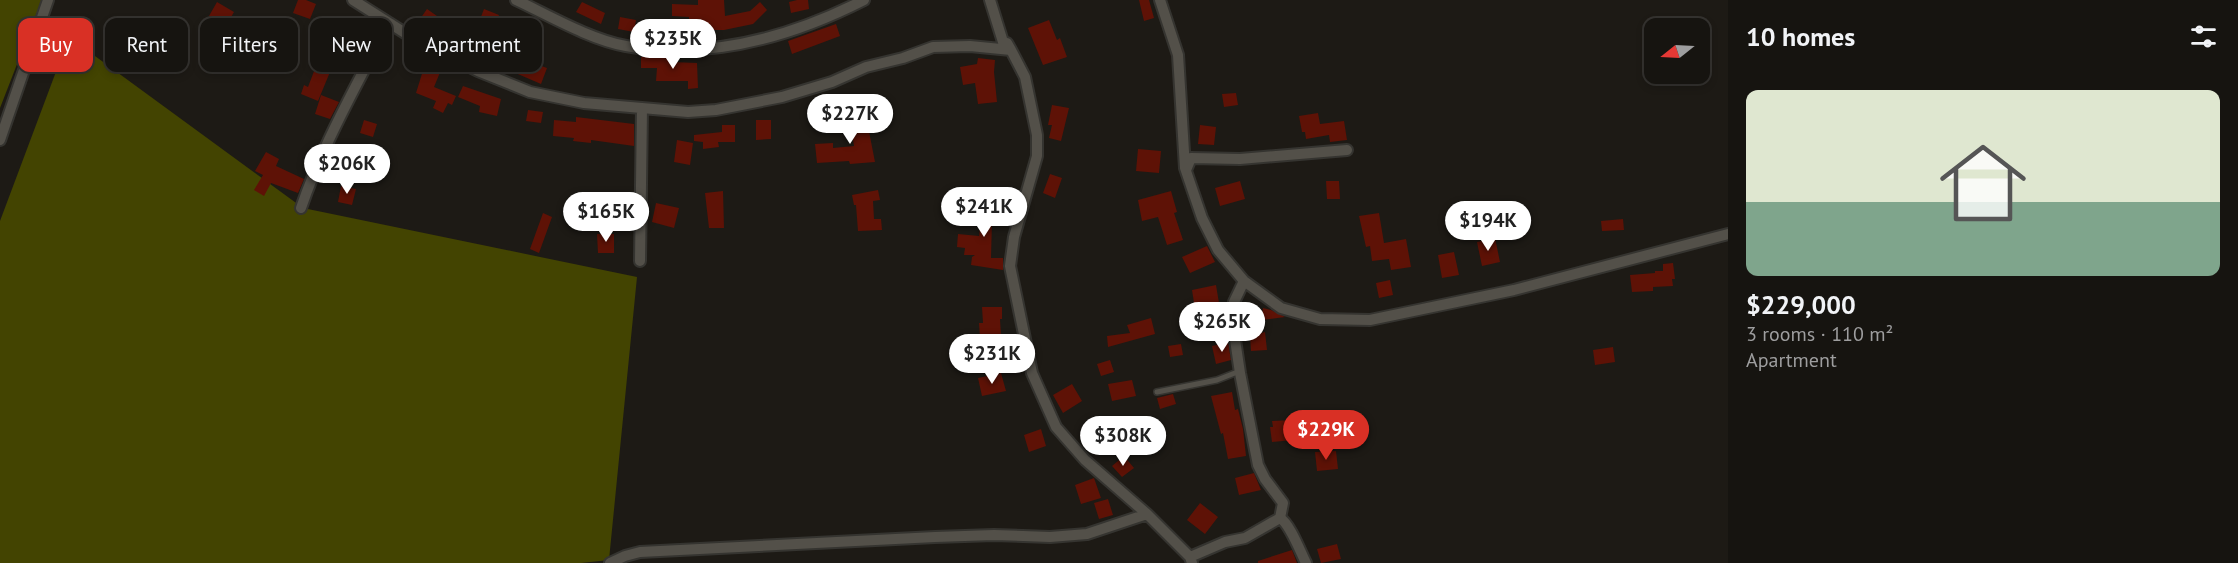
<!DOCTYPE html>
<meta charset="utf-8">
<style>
body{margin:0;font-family:"PT Sans",sans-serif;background:#23211e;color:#f1f3f6;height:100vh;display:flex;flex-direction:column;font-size:22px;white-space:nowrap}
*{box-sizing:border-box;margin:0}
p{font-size:20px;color:#9e9e9f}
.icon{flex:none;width:33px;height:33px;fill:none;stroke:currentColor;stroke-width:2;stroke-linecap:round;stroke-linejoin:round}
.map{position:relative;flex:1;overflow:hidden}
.panel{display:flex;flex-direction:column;background:#161410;width:510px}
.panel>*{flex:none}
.guide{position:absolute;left:18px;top:18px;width:570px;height:54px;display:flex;gap:12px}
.needle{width:39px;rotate:252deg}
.fabs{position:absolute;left:1644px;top:18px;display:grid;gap:12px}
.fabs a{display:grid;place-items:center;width:66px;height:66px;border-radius:12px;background:#161410;box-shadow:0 3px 9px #0003,0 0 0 2px #353330;font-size:30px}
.price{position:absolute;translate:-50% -51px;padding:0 14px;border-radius:21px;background:#fff;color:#222;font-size:20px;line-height:39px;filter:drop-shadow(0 2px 3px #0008)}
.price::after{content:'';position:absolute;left:50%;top:36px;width:18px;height:14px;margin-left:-9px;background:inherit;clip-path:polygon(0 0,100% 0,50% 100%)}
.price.selected{background:#d93025;color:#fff}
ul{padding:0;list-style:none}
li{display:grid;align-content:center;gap:12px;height:318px;padding:0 18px}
li span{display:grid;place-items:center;height:186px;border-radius:12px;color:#555}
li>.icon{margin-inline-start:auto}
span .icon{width:108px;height:108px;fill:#fffc;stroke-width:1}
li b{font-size:26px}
h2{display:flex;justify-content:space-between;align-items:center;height:72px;padding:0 18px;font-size:26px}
.pill{padding:0 21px;border-radius:12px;background:#161410;box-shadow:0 3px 9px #0003,0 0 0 2px #353330;font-size:21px;line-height:54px}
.pill.selected{background:#d93025;color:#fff}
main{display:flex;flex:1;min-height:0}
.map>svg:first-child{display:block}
.green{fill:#434401}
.building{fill:#5e1206}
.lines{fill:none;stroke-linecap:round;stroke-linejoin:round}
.lane-casing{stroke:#353430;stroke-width:8}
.street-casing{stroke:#353430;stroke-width:14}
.lane{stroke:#535049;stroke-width:5}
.street{stroke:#535049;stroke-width:10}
</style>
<main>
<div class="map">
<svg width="1728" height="563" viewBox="0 0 1728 563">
<rect width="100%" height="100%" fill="#1d1a15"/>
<path class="green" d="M0,0H42L0,108Z
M69,37L303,208L637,277L609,560L581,563H0V221Z"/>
<path class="building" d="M298,0H306L316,4L310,19L293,13Z
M698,0H724L725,16L750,11L760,2L767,10L753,24L724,30H711V26H689V17L672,16V4L698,5Z
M797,0H808L809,9L791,13L789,2Z
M1139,0H1149L1154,18L1144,21Z
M217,2L234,12L226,26L209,16Z
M582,2L605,13L601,24L576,12Z
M427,9L437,16L428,29L418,22Z
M484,9L499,15L494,28L479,22Z
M620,17L636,20L634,32L618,29Z
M59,20L70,25L66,35L54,31Z
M1049,20L1057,40L1060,38L1067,57L1043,65L1028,28Z
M369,22L381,28L371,44L360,39Z
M836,24L840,36L792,54L788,41Z
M440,30L457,37L452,49L436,41Z
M485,39L499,43L496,53L528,66L530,62L547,68L541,84L492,63V65L479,61Z
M641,57H673V62L697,63L698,88L688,89V81H656L657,68H641Z
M978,58L995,60L994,72L997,102L978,104L975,83L963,85L960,67L977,64Z
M425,64L441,70L434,87L456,96L452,105L448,103L443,113L433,108L436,101L416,93Z
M316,66L330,72L318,101L301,94L304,85L308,87Z
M463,86L501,99L497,116L479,112L480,106L458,97Z
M1236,93L1238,105L1224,107L1222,94Z
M321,95L339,102L330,119L315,114Z
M1052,105L1069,108L1061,141L1049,138L1052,125H1048Z
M528,110L543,112L541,123L526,121Z
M865,111L875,162L850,164L849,161L817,163L815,144L833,143V148L854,146L849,114Z
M1318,113L1320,124L1344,121L1347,140L1330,142L1329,135L1306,139L1305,132H1302L1299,116Z
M576,117L634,124V146L591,140V143L573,141L574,138L553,136L554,120L576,122Z
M364,120L377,124L373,137L360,133Z
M756,120H771V139L756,140Z
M722,125H735V142H718L719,147L703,149V142L694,141V135L722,132Z
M1200,125L1216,127L1214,145L1198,144Z
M677,140L693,143L690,165L674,162Z
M1138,149L1161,151L1159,173L1136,171Z
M266,152L279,159L276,166L304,179L298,193L271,183L264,196L254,190L263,175L255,171Z
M1050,174L1062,178L1055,198L1043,193Z
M1240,181L1245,199L1220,206L1215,188Z
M1326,181H1339L1340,199H1327Z
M341,186L356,189L352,205L338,202Z
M878,190L880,200L873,201L874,219H881L882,230L858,231L856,205H854L852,195Z
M723,191L724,228H709L705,193Z
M1171,191L1177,212L1174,213L1183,240L1167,245L1158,217L1142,221L1138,200Z
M983,200L1003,202L1001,221L992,220L991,258H1003V270L971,265L972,257L975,255H964L965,248L957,247L958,234L979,236Z
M656,203L679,208L674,228L652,222Z
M543,213L552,217L539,253L530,249Z
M1379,213L1384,243L1406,239L1411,267L1391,270L1389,259L1372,261L1370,246L1366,247L1359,216Z
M1623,219L1624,230L1602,231L1601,221Z
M597,234H614V253H598Z
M1495,238L1500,262L1482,266L1477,242Z
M1207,246L1215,262L1190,273L1182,257Z
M1454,252L1459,275L1442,278L1438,255Z
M1673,263L1675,279H1672L1673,286L1653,287V291L1632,292L1630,275L1655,273V271H1663V264Z
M1390,280L1393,295L1379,298L1376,283Z
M1216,285L1220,309L1227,308V324L1206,327L1204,307L1195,309L1192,290Z
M982,307H1002V319H1000L1001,336L980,338L979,323H983Z
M1263,308L1271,310L1285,317L1261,320Z
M1151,318L1155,334L1108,347L1107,336L1130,333L1127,325Z
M1265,332L1267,350L1251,351L1250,336Z
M1228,342L1231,360L1216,364L1212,346Z
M1181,344L1183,355L1170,357L1168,346Z
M1613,347L1615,362L1595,365L1593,350Z
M1110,360L1114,372L1101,376L1097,364Z
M1001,373L1006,391L982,396L978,378Z
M1132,380L1136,396L1112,401L1108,384Z
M1072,384L1082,401L1063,413L1053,395Z
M1232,392L1235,410L1238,409L1243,429L1246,456L1228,459L1223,433L1221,434L1211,396Z
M1173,394L1176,404L1160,409L1157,398Z
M1293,420L1294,440L1272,442L1270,427H1273L1272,421Z
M1041,429L1046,446L1029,452L1024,435Z
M1336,451L1338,469L1317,471L1315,452Z
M1124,456L1134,468L1122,477L1112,466Z
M1254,473L1261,490L1239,495L1235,478Z
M1094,478L1101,498L1081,504L1075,485Z
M1108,499L1113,515L1099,519L1094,503Z
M1200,503L1218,517L1205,534L1187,520Z
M1337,544L1341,559L1321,563L1317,549Z
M1292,550L1297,563H1258V561Z"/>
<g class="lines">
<g class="lane-casing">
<path id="lane" d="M1157,392L1217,380L1240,371"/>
</g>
<g class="street-casing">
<path id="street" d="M353,0L416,40L478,71L530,92L584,103L688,112L716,110L782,97L832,82L866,67L903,58L933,47L970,46L1011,50
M516,0C548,15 591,40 626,46C708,60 791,37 864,0
M990,0L1003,42L1007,43L1011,50L1025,77L1037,135V156L1014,237L1010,266L1032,373L1056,427L1085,460L1147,514L1190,557L1192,563
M1160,0L1178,55L1185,168L1202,218L1218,250L1244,281L1281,308L1320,319L1370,320L1514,290L1728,234
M0,140L48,0
M1186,170L1191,158L1240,159L1347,150
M301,208C317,161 340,116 363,72C372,55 384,42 391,24
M640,261L642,108
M1244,281L1234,302V333L1240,373L1258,465L1265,479L1283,503L1280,518
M1190,557L1225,542L1245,538L1280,518C1290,524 1300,551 1306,563
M610,563L625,556L640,552L935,537L994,535L1050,537L1087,534L1147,514"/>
</g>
<use href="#lane" class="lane"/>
<use href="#street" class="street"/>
</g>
</svg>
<div class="fabs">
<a><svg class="needle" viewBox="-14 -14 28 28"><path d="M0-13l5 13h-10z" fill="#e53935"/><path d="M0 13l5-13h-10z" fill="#9e9e9f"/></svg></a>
</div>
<b class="price" style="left:673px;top:70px">$235K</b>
<b class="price" style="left:850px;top:145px">$227K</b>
<b class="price" style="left:347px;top:195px">$206K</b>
<b class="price" style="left:984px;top:238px">$241K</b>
<b class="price" style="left:606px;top:243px">$165K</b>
<b class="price" style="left:1488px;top:252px">$194K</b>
<b class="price" style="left:1222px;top:353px">$265K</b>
<b class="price" style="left:992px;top:385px">$231K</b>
<b class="price selected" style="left:1326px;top:461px">$229K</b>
<b class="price" style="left:1123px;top:467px">$308K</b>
<div class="guide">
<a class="pill selected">Buy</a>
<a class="pill">Rent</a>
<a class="pill">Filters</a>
<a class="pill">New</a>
<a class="pill">Apartment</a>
</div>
</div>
<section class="panel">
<h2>10 homes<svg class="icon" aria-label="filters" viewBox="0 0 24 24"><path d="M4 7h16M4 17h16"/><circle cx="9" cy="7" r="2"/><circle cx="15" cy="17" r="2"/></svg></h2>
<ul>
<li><span style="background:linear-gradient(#dfe7d0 60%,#7fa58c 0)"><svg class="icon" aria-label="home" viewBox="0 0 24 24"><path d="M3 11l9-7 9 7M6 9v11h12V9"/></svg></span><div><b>$229,000</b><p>3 rooms · 110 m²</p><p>Apartment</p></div></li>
</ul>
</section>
</main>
